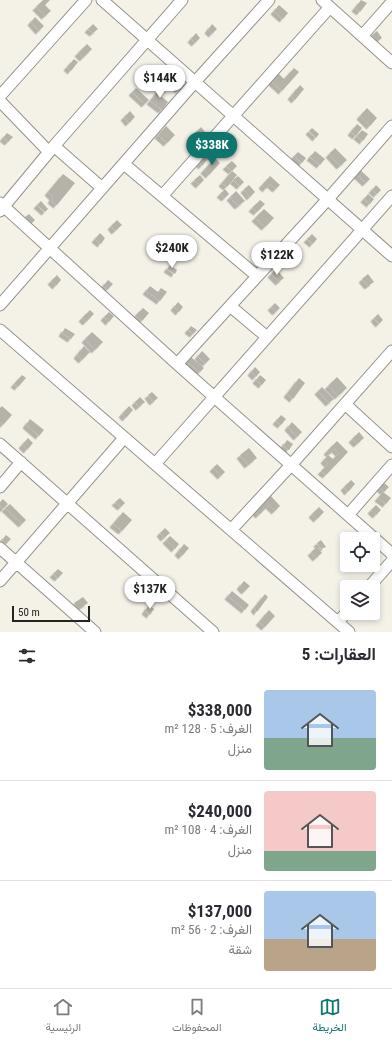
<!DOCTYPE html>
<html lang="ar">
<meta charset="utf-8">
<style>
body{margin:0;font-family:"Roboto Condensed",Vazirmatn,sans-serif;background:#f2f2f3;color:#2b2b33;direction:rtl;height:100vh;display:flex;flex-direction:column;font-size:15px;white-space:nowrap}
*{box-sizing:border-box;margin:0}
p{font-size:13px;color:#7c7c81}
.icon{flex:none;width:22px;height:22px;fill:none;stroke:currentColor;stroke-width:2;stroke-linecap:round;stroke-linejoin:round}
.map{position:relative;height:632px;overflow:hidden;direction:ltr}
.drawer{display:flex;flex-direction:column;background:#fff;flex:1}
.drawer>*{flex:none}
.tools{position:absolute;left:340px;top:532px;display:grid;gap:8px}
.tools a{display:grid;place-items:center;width:40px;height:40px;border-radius:4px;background:#fff;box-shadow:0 2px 6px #0003;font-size:20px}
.scale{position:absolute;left:12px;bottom:10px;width:78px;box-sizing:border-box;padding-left:4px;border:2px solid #252421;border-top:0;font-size:11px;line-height:14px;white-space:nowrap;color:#252421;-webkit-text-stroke:3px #f4f1e7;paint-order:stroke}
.price{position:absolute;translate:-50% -34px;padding:0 9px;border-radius:14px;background:#fff;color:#222;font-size:13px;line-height:26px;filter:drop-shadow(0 1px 2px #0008)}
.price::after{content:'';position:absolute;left:50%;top:24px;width:12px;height:9px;margin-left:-6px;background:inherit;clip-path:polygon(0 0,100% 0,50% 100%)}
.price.on{background:#0f766e;color:#fff}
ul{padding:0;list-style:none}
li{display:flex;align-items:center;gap:12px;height:100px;padding:0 16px}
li+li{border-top:1px solid #e1e1e2}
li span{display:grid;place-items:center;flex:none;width:112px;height:80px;border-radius:4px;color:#555}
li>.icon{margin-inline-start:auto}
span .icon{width:48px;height:48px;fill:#fffc;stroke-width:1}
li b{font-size:17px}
h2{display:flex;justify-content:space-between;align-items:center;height:48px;padding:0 16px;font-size:17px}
.dock{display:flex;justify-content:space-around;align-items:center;height:56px;border-top:1px solid #e1e1e2;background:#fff;font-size:11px;color:#7c7c81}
.dock a{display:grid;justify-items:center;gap:2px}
.dock .on{color:#0f766e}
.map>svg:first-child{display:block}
.building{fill:#b5b2aa;filter:url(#shadow)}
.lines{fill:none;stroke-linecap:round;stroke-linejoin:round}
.minor-casing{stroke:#96938b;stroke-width:13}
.minor{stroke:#fff;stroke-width:11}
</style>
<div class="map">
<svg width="392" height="632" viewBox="0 0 392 632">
<defs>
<filter id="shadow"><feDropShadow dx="-3.5" dy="3.5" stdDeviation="0" flood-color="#0004"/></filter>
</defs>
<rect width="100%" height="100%" fill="#f4f1e7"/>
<path class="building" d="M43,0H50L45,5L51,11L45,16L36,7Z
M361,0L367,3L360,12L355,8Z
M279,5L288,13L283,19L274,11Z
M35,17L44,26L39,31L31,22Z
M93,24L98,29L93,33L88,29Z
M212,24L217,29L212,34L208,30Z
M377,31L382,38L377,42L372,35Z
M196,33L200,38L195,43L191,39Z
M87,44L92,49L83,58L78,53Z
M74,59L78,62L71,71L67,67Z
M159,67L164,72L156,78L152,74Z
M294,68L299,72L282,91L271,81L278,73L284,79Z
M179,80L184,85L179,90L174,85Z
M300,85L304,89L295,100L291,96Z
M161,87L166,91L161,96L168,102L162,110L150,101Z
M136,88L149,100L145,104L132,92Z
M367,108L377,118L370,126L360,116Z
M130,111L135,117L129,123L124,117Z
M357,124L362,128L356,136L351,132Z
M166,126L175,135L167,143L158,135Z
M201,127L205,132L200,137L196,132Z
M312,128L319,134L316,138L309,131Z
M362,130L368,134L363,141L357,136Z
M7,133L13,137L8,142L3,138Z
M213,145L217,148L202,166L198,162Z
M335,148L347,160L340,166L329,154Z
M315,151L325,159L320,165L310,157Z
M298,152L306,158L302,163L294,156Z
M215,158L220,163L209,175L204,170Z
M232,161L237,166L232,171L226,166Z
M358,168L370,179L366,183L354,172Z
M232,171L237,175L227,187L222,183Z
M63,174L75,183L57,205L51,200L53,197L48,192Z
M200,175L204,180L199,185L194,180Z
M238,176L244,182L240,186L233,180Z
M270,176L280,185L276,189L270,184L266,189L262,185Z
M249,185L255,192L250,197L244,189Z
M376,185L381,190L377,194L372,190Z
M225,189L229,194L225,198L220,194Z
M236,191L245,201L238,206L230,197Z
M368,194L374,199L370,204L364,199Z
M260,200L265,204L257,212L252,208Z
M41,201L48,209L45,212L37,205Z
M264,209L274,218L265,227L255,218Z
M29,214L35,220L30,225L24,218Z
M117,220L122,225L115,231L111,226Z
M100,233L105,238L101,244L95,239Z
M312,234L317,239L313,244L307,239Z
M163,236L169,243L164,248L158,241Z
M156,243L163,249L160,254L152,248Z
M170,265L177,270L175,274L167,269Z
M276,269L284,278L279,282L271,274Z
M368,274L374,282L368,286L362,279Z
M57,275L61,280L56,286L51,281Z
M108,280L113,284L107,290L103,286Z
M150,286L158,292L161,288L167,292L160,301L146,291Z
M178,302L183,307L179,312L174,307Z
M275,303L280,308L276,312L271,307Z
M143,308L149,313L142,321L135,316Z
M90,310L94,314L86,322L82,318Z
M109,312L114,316L109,322L104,317Z
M378,314L383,320L379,324L374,318Z
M191,326L197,330L193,334L188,330Z
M65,328L75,334L71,339L62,333Z
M92,332L103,342L95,350L85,339Z
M84,346L90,352L82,360L77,355Z
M202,351L210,359L205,364L198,356Z
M191,357L204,368L200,372L187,362Z
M255,367L260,372L256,377L251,372Z
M22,375L26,378L18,387L14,384Z
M260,375L266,380L262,385L256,380Z
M337,377L347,388L338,396L328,386Z
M299,378L305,383L293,399L287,394Z
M322,387L334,399L329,403L318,391Z
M152,392L158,398L153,402L148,395Z
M140,397L145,402L139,407L135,402Z
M2,406L12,415L3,425L0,422V408Z
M129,406L133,410L126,418L122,414Z
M281,415L286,419L281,425L276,421Z
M30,419L44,430L39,436L26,425Z
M292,422L302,432L297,437L288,427Z
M359,432L364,438L357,444L352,439Z
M28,438L33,443L27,450L22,445Z
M287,440L293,444L289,450L283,446Z
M337,441L348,452L326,475L321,471L328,464L324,460L328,455L333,459L339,453L335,449L330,454L327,451Z
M249,448L257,458L248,465L240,455Z
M217,464L225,472L221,476L213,468Z
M351,480L355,484L348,492L344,487Z
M383,482L389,487L384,492L379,486Z
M383,492L391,498L386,504L378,498Z
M270,495L280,506L275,511L269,505L259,515L254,510Z
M120,498L125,503L121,507L115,502Z
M3,499L8,504L3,509L0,505V502Z
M10,504L26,520L22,524L5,508Z
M376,505L381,510L376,515L371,510Z
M319,507L324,512L317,519L312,514Z
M123,512L132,520L122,531L113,524Z
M165,528L170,533L164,538L160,533Z
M6,535L11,539L6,544L2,540Z
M170,536L179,544L175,549L166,540Z
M321,540L326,547L321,549L317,543Z
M184,544L189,548L182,556L178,552Z
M317,547L322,553L316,558L311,552Z
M58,569L63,573L58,578L53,574Z
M244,581L250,586L245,591L240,586Z
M232,591L249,605L245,610L228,596Z
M265,594L268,597L257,612L254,608Z
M83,597L88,603L78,610L74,603Z
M149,605L154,609L150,615L145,611Z
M269,610L275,616L265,627L259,622Z"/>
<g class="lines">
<g class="minor-casing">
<path id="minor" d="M102,0L392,256
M322,0L392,63
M362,36L392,2
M0,96L86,0
M0,101L49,152
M54,146L102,188
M124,164L257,276
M162,196L330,7
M0,203L177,364L392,554
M0,211L54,146L182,0
M0,305L195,82L269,0
M230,306L267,337
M0,330L349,632
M177,364L328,199L392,126
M345,404L392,447
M0,444L213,632
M155,464L392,196
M0,487L21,462
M348,515L392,465
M231,530L291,465L392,351
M0,548L95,632
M0,581L124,438
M369,587L392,561
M338,622L347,612"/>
</g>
<use href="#minor" class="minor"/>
</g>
</svg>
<div class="tools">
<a><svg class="icon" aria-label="locate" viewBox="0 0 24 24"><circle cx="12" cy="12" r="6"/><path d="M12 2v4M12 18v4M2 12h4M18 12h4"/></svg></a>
<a><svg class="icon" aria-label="layers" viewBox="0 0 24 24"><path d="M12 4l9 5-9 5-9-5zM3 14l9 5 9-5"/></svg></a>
</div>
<div class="scale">50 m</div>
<b class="price" style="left:160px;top:99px">$144K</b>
<b class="price on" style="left:212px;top:166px">$338K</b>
<b class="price" style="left:172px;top:269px">$240K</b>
<b class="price" style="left:277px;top:276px">$122K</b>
<b class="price" style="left:150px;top:610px">$137K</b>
</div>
<section class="drawer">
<h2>العقارات: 5<svg class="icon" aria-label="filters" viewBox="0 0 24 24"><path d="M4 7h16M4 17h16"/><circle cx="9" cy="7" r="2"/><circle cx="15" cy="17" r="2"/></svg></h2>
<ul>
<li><span style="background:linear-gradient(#a9c7e8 60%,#7fa58c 0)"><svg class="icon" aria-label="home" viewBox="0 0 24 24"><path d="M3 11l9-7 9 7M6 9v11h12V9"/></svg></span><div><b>$338,000</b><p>الغرف: 5 · 128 m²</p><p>منزل</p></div></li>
<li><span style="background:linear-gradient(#f6c9c9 75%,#7fa58c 0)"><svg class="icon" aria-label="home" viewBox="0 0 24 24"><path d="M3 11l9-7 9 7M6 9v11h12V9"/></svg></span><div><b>$240,000</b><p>الغرف: 4 · 108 m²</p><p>منزل</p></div></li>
<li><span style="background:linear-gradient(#a9c7e8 60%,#b9a48a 0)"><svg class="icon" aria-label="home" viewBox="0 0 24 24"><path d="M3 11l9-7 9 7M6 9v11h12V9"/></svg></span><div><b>$137,000</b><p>الغرف: 2 · 56 m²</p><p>شقة</p></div></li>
</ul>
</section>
<nav class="dock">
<a class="on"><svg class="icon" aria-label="map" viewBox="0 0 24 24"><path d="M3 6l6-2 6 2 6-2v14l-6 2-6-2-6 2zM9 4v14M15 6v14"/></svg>الخريطة</a>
<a><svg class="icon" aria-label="saved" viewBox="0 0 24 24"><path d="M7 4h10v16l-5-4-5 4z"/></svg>المحفوظات</a>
<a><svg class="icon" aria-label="home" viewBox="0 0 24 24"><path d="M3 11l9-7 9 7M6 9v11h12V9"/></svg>الرئيسية</a>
</nav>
